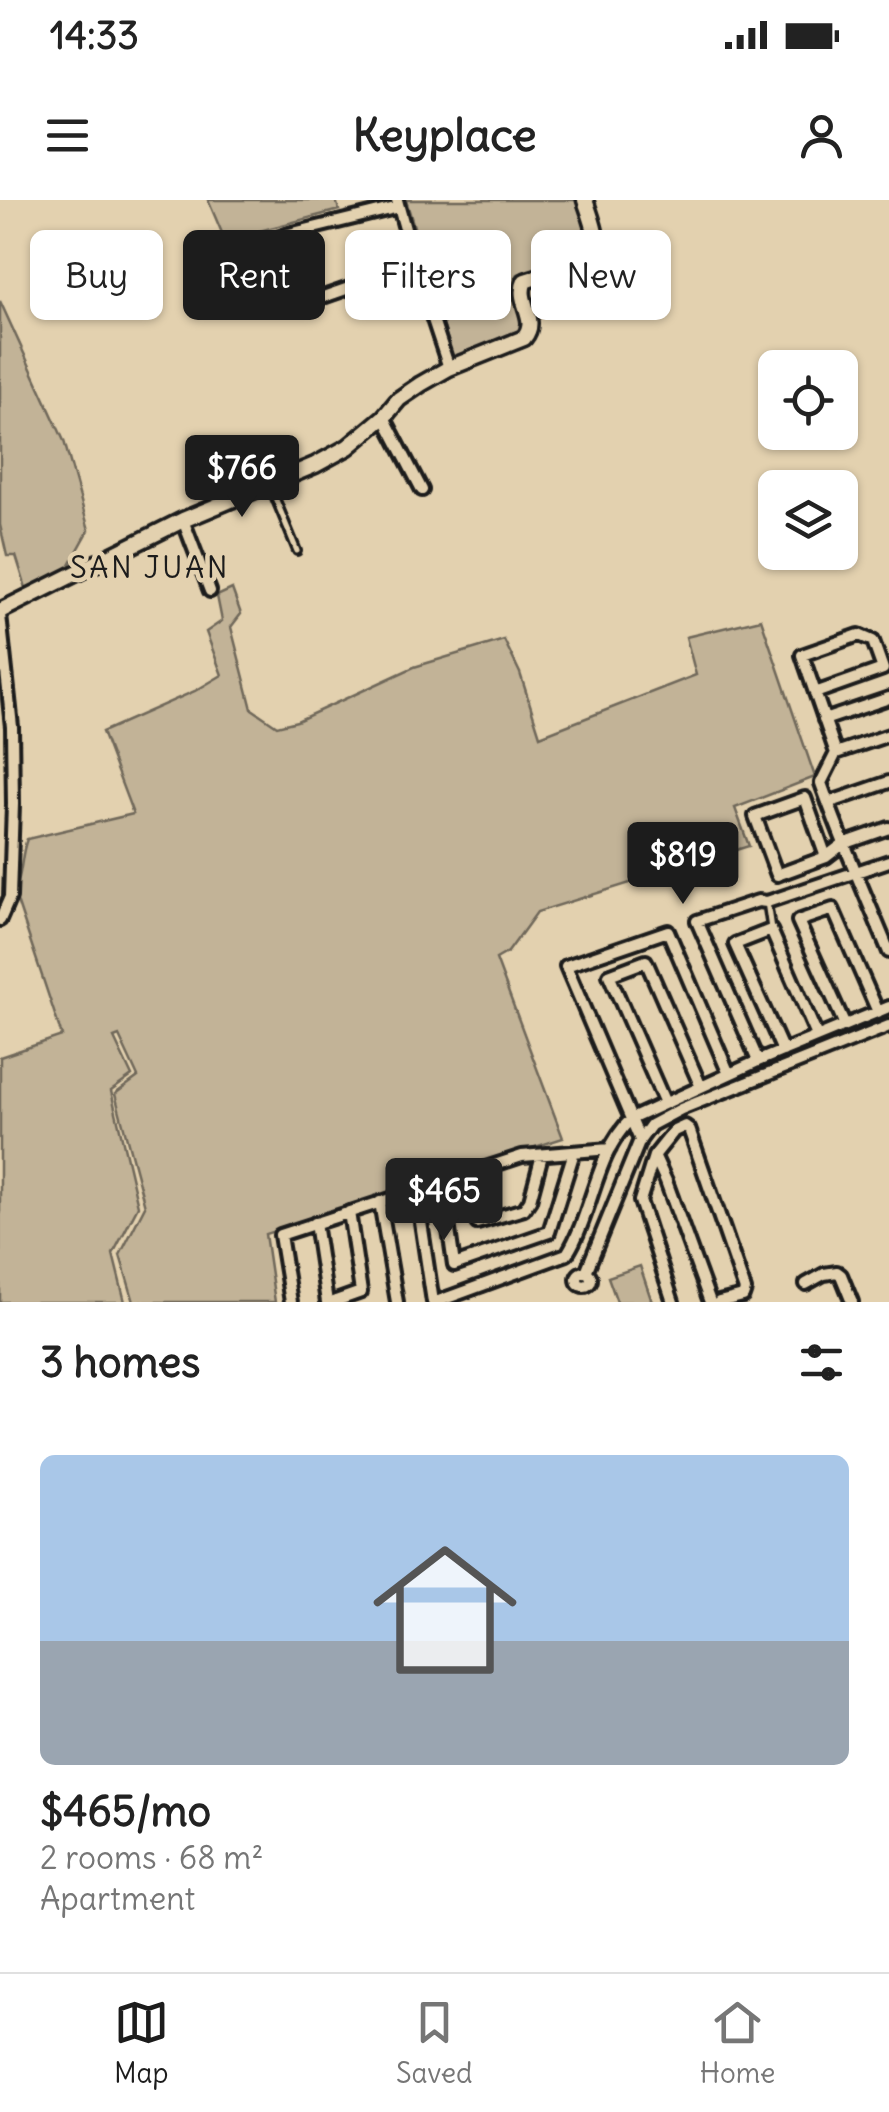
<!DOCTYPE html>
<meta charset="utf-8">
<style>
body{margin:0;font-family:Delius,sans-serif;background:#f2f2f2;color:#222;height:100vh;display:flex;flex-direction:column;font-size:38px;white-space:nowrap}
*{box-sizing:border-box;margin:0}
p{font-size:32px;color:#767676}
.icon{flex:none;width:55px;height:55px;fill:none;stroke:currentColor;stroke-width:2;stroke-linecap:round;stroke-linejoin:round}
.map{position:relative;height:1102px;overflow:hidden}
.side{display:flex;flex-direction:column;background:#fff;flex:1}
.side>*{flex:none}
.top-card{position:absolute;left:30px;top:30px;width:830px;height:90px;display:flex;gap:20px}
.tools{position:absolute;left:758px;top:150px;display:grid;gap:20px}
.tools a{display:grid;place-items:center;width:100px;height:100px;border-radius:15px;background:#fff;box-shadow:0 2px 8px #0004;font-size:50px}
.price{position:absolute;translate:-50% -85px;padding:0 22px;border-radius:10px;background:#1c1c1c;color:#fff;font-size:32px;line-height:65px;filter:drop-shadow(0 2px 5px #0008)}
.price::after{content:'';position:absolute;left:50%;top:60px;width:30px;height:22px;margin-left:-15px;background:inherit;clip-path:polygon(0 0,100% 0,50% 100%)}
.price.on{background:#222;color:#fff}
ul{padding:0;list-style:none}
li{display:grid;align-content:center;gap:20px;height:530px;padding:0 40px}
li span{display:grid;place-items:center;height:310px;border-radius:15px;color:#555}
li>.icon{margin-inline-start:auto}
span .icon{width:180px;height:180px;fill:#fffc;stroke-width:1}
li b{font-size:42px}
h2{display:flex;justify-content:space-between;align-items:center;height:120px;padding:0 40px;font-size:42px}
.pill{padding:0 35px;border-radius:15px;background:#fff;box-shadow:0 2px 8px #0004;font-size:35px;line-height:90px}
.pill.on{background:#1c1c1c;color:#fff}
.status{display:flex;justify-content:space-between;align-items:center;height:70px;padding:0 50px;background:#fff;direction:ltr}
.status svg{height:28px;fill:currentColor}
header{display:flex;justify-content:space-between;align-items:center;height:130px;padding:0 40px;background:#fff;font-size:45px;font-weight:700}
.tab-bar{display:flex;justify-content:space-around;align-items:center;height:140px;border-top:2px solid #e0e0e0;background:#fff;font-size:28px;color:#767676}
.tab-bar a{display:grid;justify-items:center;gap:5px}
.tab-bar .on{color:#1c1c1c}
.map>svg:first-child{display:block}
.green{fill:#c2b397;stroke:#6f685a;stroke-width:2.5}
.lines{fill:none;stroke-linecap:round;stroke-linejoin:round}
.lane-casing{stroke:#1c1c1c;stroke-width:12}
.street-casing{stroke:#1c1c1c;stroke-width:18}
.secondary-casing{stroke:#1c1c1c;stroke-width:21}
.lane{stroke:#e3d1af;stroke-width:5}
.street{stroke:#e3d1af;stroke-width:10}
.secondary{stroke:#e3d1af;stroke-width:14}
.labels{text-anchor:middle;stroke-width:9;stroke-linejoin:round;paint-order:stroke}
.quarter-label{font-size:30px;letter-spacing:2.5px;fill:#1c1c1c;stroke:#e3d1af}
</style>
<div class="status"><b>14:33</b><svg viewBox="0 0 49 12"><path d="M0 12V9h3v3zM5 12V6h3v6zM10 12V3h3v9zM15 12V0h3v12zM26 1h20v11H26zM47 4h2v5h-2z"/></svg></div>
<header><svg class="icon" aria-label="menu" viewBox="0 0 24 24"><path d="M4 6h16M4 12h16M4 18h16"/></svg>Keyplace<svg class="icon" aria-label="person" viewBox="0 0 24 24"><circle cx="12" cy="8" r="4"/><path d="M4 21q1-7 8-7t8 7"/></svg></header>
<div class="map">
<svg width="889" height="1102" viewBox="0 0 889 1102">
<rect width="100%" height="100%" fill="#e3d1af"/>
<filter id="ink" filterUnits="userSpaceOnUse"><feTurbulence type="fractalNoise" baseFrequency=".01" numOctaves="2"/><feDisplacementMap in="SourceGraphic" scale="20" xChannelSelector="R" yChannelSelector="G"/><feConvolveMatrix kernelMatrix="1 2 1 2 8 2 1 2 1" color-interpolation-filters="sRGB"/></filter>
<g filter="url(#ink)">
<path class="green" d="M208,0H336L339,10L225,40Z
M406,0H581L592,39L581,55L518,74C506,92 521,104 522,123C522,126 518,136 517,139L454,161Z
M0,101L64,241L89,330L64,375L27,391L16,356H7L0,325Z
M232,389L241,414L231,427L252,509L277,526L297,521L414,467L504,440L520,473L540,536L696,475L686,437L761,419L815,577L735,608L749,646L537,712L508,752L496,759L563,938L265,1034L275,1102H134L120,1055L145,1006L115,894L138,877L119,836L114,838L132,876L111,891L138,1006L113,1054L125,1102H0V857L62,836L14,692C23,675 20,657 27,639L133,614L102,532L195,491L222,475L206,432L222,421L217,396Z
M640,1066L652,1102H617L608,1077Z"/>
<g class="lines">
<g class="lane-casing">
<path id="lane" d="M271,288L297,351
M767,702L771,729"/>
</g>
<g class="street-casing">
<path id="street" d="M397,0L415,65L449,168
M233,53L289,34L399,7
M326,96L415,65
M384,217L422,290
M183,320L210,391
M0,415L12,527L13,604L10,697L0,720
M815,493L883,469L873,441L859,435L802,455L836,553L821,583C841,640 866,696 889,752
M824,520L889,498
M836,553L889,535
M828,603L889,582
M826,657L805,598L755,616L777,675L826,657L843,644L889,628
M845,825L798,721L833,709L878,812
M783,851L735,744L771,730L817,836
M758,861L697,721L758,701L767,702L889,661
M665,903L609,775L646,761L701,887
M640,940L566,766L668,731L729,874
M655,957L666,981L710,1102
M468,973L477,1023L524,1009L530,1000L542,955
M442,981L454,1065L549,1032L574,952
M416,989L433,1102
M380,1002L397,1102
M315,1023L327,1102
M577 1079a7 7 0 1 1 14 0a7 7 0 1 1-14 0Z
M586,1072L640,940L651,925L681,909L889,826
M806,1084L824,1074L837,1072L841,1075L852,1102
M291,1102L280,1035L522,956L610,949
M333,1102L361,1092L349,1012
M436,1102L567,1054C593,1013 595,954 631,919L758,861L889,807
M673,1102L640,1001L654,956L674,931L685,926L689,929L745,1090L743,1096L719,1102"/>
</g>
<g class="secondary-casing">
<path id="secondary" d="M0,411L183,320L315,265L348,247L384,217L399,199L421,184L449,168L524,138C540,119 515,101 525,81C544,74 598,64 596,39C595,27 589,12 585,0"/>
</g>
<use href="#lane" class="lane"/>
<use href="#street" class="street"/>
<use href="#secondary" class="secondary"/>
</g>
</g>
<g class="labels">
<g class="quarter-label">
<text x="150" y="378">SAN JUAN</text>
</g>
</g>
</svg>
<div class="tools">
<a><svg class="icon" aria-label="locate" viewBox="0 0 24 24"><circle cx="12" cy="12" r="6"/><path d="M12 2v4M12 18v4M2 12h4M18 12h4"/></svg></a>
<a><svg class="icon" aria-label="layers" viewBox="0 0 24 24"><path d="M12 4l9 5-9 5-9-5zM3 14l9 5 9-5"/></svg></a>
</div>
<b class="price" style="left:242px;top:320px">$766</b>
<b class="price" style="left:683px;top:707px">$819</b>
<b class="price on" style="left:444px;top:1043px">$465</b>
<div class="top-card">
<a class="pill">Buy</a>
<a class="pill on">Rent</a>
<a class="pill">Filters</a>
<a class="pill">New</a>
</div>
</div>
<section class="side">
<h2>3 homes<svg class="icon" aria-label="filters" viewBox="0 0 24 24"><path d="M4 7h16M4 17h16"/><circle cx="9" cy="7" r="2"/><circle cx="15" cy="17" r="2"/></svg></h2>
<ul>
<li><span style="background:linear-gradient(#a9c7e8 60%,#9aa5b1 0)"><svg class="icon" aria-label="home" viewBox="0 0 24 24"><path d="M3 11l9-7 9 7M6 9v11h12V9"/></svg></span><div><b>$465/mo</b><p>2 rooms · 68 m²</p><p>Apartment</p></div></li>
</ul>
</section>
<nav class="tab-bar">
<a class="on"><svg class="icon" aria-label="map" viewBox="0 0 24 24"><path d="M3 6l6-2 6 2 6-2v14l-6 2-6-2-6 2zM9 4v14M15 6v14"/></svg>Map</a>
<a><svg class="icon" aria-label="saved" viewBox="0 0 24 24"><path d="M7 4h10v16l-5-4-5 4z"/></svg>Saved</a>
<a><svg class="icon" aria-label="home" viewBox="0 0 24 24"><path d="M3 11l9-7 9 7M6 9v11h12V9"/></svg>Home</a>
</nav>
